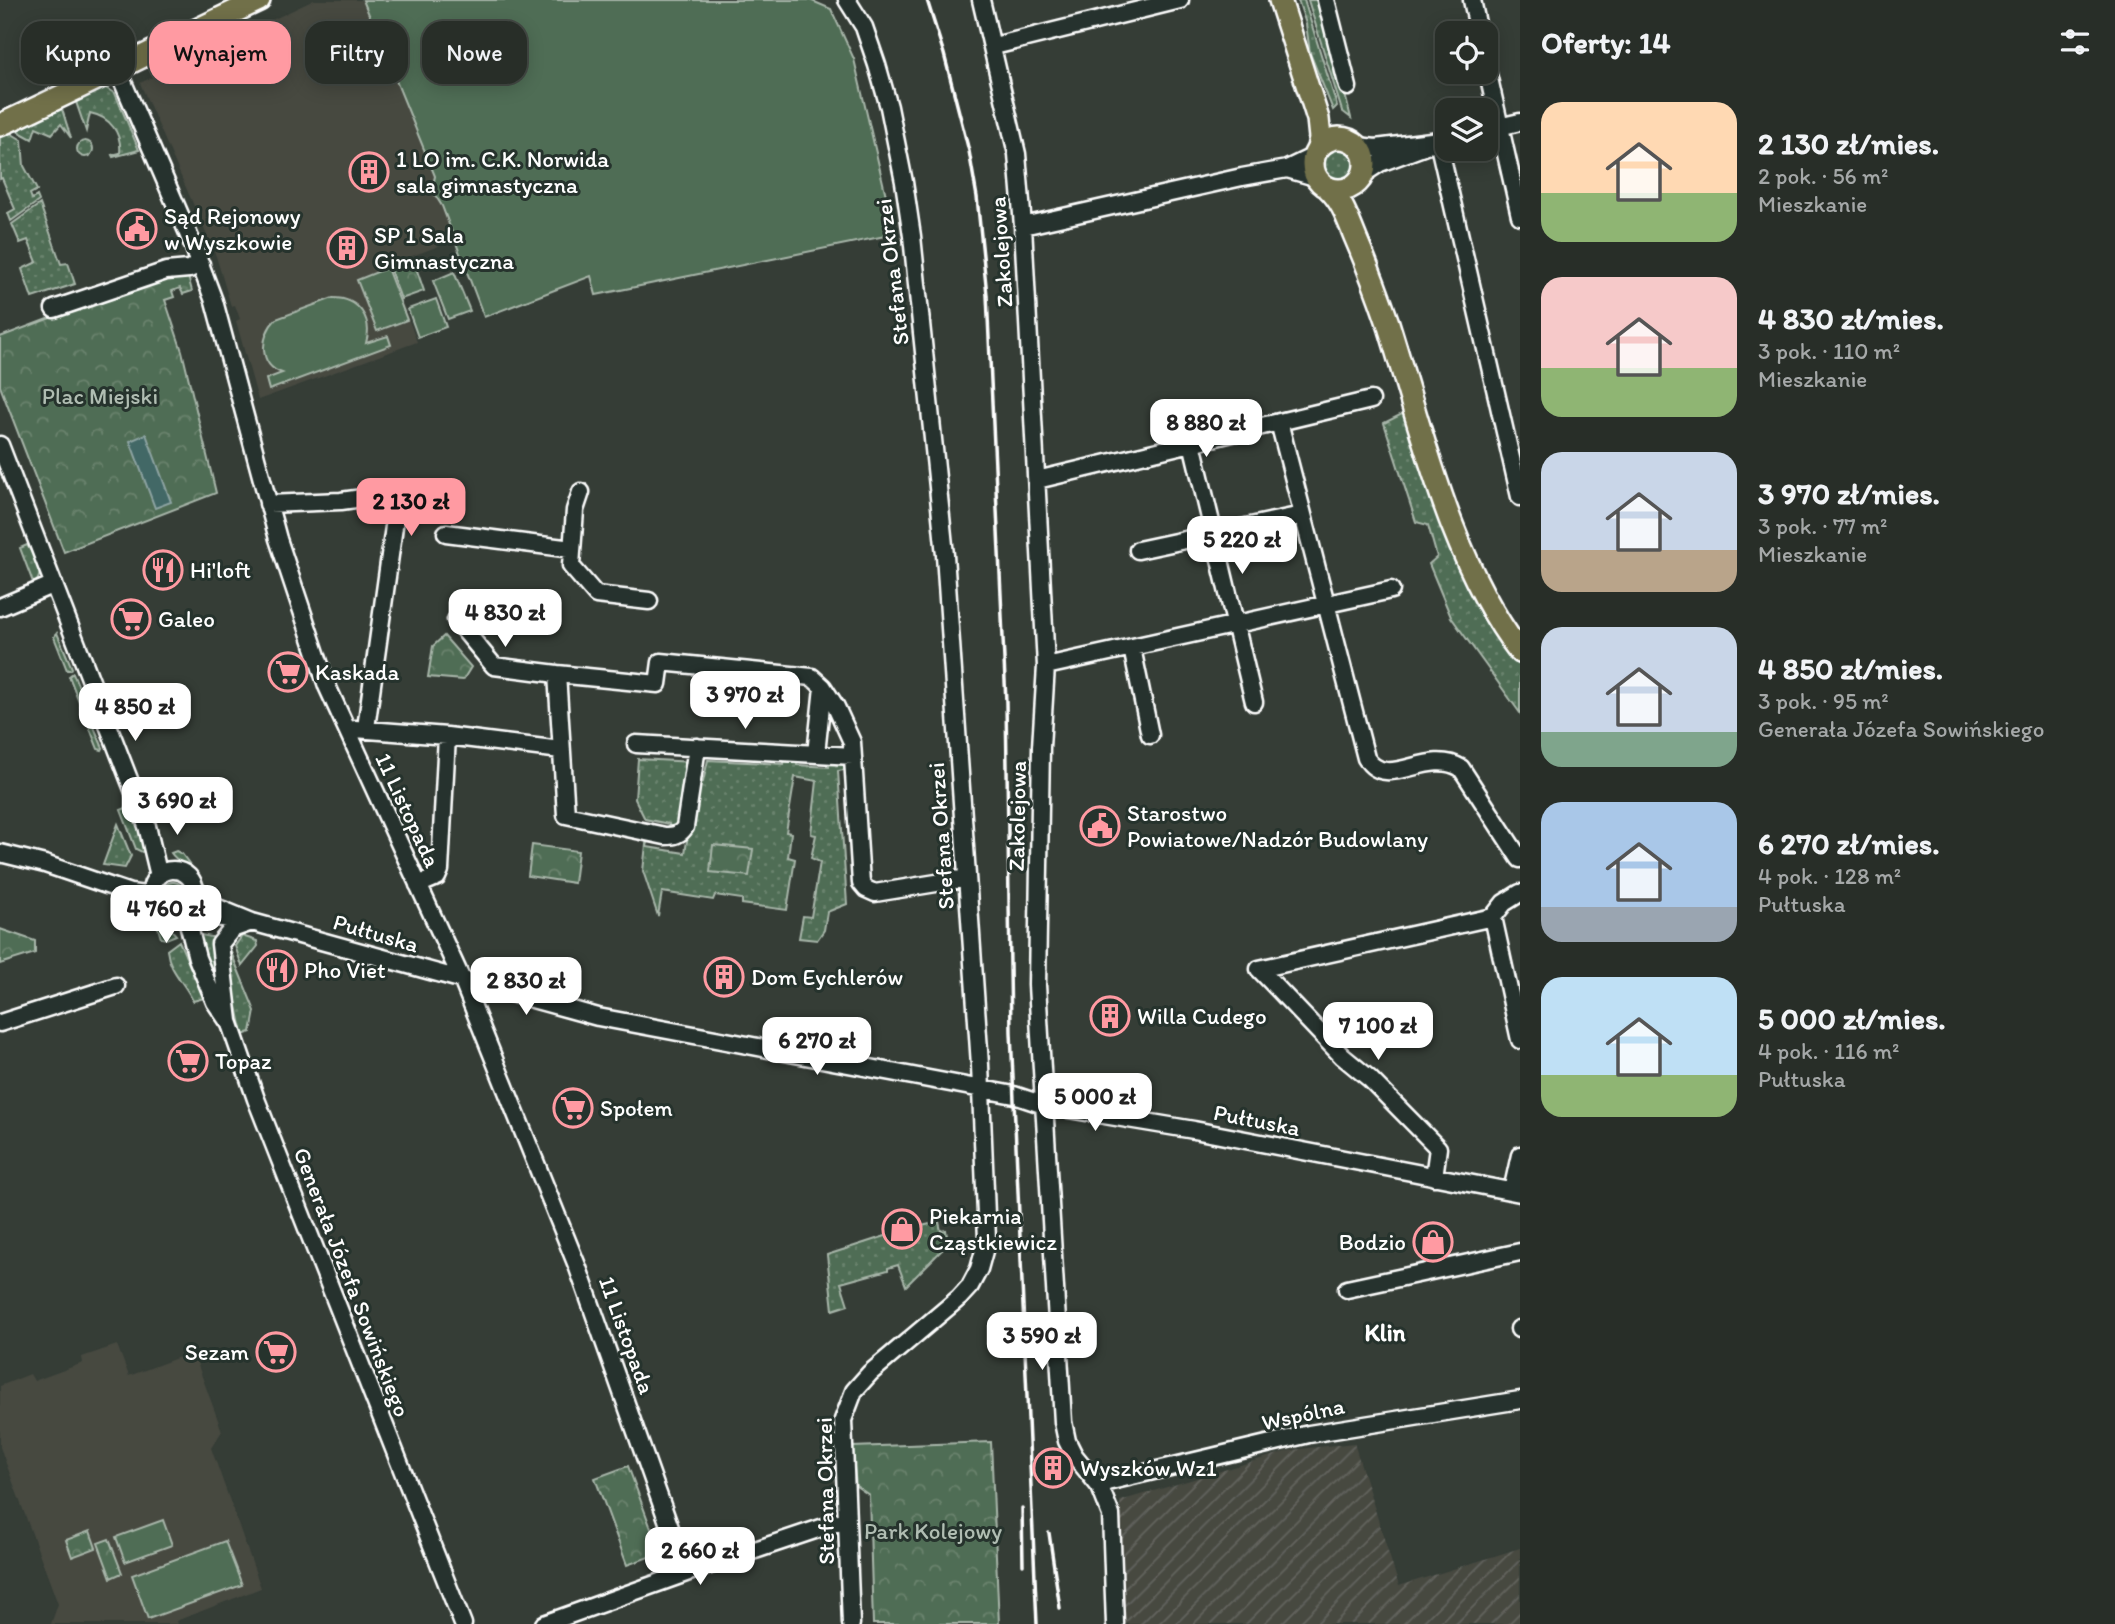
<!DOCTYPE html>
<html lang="pl">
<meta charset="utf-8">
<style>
body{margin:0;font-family:Itim,sans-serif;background:#303630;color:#f1f3f6;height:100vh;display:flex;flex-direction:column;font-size:26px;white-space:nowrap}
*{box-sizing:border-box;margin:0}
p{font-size:23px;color:#a5a8a8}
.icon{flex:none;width:38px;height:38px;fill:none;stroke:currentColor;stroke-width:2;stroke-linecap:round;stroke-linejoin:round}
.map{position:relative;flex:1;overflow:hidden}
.sheet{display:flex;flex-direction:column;background:#282e28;width:595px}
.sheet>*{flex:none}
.banner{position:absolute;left:21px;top:21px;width:665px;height:63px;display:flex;gap:14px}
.tools{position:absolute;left:1435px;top:21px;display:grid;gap:14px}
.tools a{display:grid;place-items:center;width:63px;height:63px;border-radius:14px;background:#282e28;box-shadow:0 4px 18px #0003,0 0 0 2px #444a45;font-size:35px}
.price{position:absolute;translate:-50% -60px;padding:0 16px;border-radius:14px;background:#fff;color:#222;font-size:23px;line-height:46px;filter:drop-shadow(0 2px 4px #0008)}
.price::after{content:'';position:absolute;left:50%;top:42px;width:21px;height:16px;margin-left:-10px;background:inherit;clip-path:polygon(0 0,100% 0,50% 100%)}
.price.active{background:#ff9aa2;color:#111}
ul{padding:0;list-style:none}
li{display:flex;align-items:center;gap:21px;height:175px;padding:0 21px}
li span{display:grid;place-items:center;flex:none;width:196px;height:140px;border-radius:21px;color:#555}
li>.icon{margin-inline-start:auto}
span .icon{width:84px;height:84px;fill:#fffc;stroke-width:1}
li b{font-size:30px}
h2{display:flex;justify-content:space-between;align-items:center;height:84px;padding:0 21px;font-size:30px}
.chip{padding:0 24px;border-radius:21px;background:#282e28;box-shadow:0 4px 18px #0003,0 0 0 2px #444a45;font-size:24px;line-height:63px}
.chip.active{background:#ff9aa2;color:#111}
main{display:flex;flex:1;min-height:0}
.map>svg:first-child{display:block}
.built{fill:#474941}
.industrial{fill:url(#industrial-furrows)}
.grass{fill:url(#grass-dots);stroke:#a8b6aa;stroke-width:2}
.forest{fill:url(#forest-crowns);stroke:#a8b6aa;stroke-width:2}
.pitch{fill:#506d55;stroke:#a8b6aa;stroke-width:2}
.water{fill:#426866;stroke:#8ea4a3;stroke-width:2}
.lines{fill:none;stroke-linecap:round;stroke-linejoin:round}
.minor-casing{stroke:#fff;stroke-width:21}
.major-casing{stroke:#fff;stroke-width:26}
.minor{stroke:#26332d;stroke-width:16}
.major{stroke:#716f4a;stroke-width:21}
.rail{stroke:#fff;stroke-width:3.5}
.labels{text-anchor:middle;stroke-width:6;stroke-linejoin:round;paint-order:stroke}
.poi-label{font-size:23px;fill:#fff;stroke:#26332d;text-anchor:start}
.street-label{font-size:23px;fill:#fff;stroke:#26332d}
.park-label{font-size:23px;fill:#b0bdb2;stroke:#26332d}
.neighbourhood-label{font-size:24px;font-weight:bold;fill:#fff;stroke:#26332d}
</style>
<main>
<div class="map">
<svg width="1520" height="1624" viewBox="0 0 1520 1624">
<defs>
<pattern id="industrial-furrows" width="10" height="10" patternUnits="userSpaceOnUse" patternTransform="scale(1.75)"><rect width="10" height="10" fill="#474941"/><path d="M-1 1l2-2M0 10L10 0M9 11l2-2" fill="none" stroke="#63645e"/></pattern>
<pattern id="grass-dots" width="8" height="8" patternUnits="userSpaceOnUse" patternTransform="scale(1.75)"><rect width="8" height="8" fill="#506d55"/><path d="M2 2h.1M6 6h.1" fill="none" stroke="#6a836e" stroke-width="1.8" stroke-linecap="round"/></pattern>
<pattern id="forest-crowns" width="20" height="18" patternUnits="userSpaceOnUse" patternTransform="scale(1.75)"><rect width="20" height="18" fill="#506d55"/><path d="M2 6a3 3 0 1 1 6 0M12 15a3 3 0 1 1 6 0" fill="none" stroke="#6a836e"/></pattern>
</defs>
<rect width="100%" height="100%" fill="#353d36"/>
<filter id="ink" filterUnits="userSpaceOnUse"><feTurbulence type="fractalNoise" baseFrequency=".0143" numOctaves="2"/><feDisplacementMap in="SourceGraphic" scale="14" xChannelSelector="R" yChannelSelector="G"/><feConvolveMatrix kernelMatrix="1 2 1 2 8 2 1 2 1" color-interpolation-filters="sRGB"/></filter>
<g filter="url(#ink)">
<path class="built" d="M314,0H363L436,177L432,190L442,206L454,237L447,240V243L388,265L417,342L258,400L236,321L240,319L235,305L231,306L216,256L140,83Z
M117,1345L129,1376L193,1352L222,1431L211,1448L261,1588L176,1621L177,1624H51L58,1604L0,1447V1386L30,1374L34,1381L83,1363L82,1357Z"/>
<path class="industrial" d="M1354,1443L1399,1586L1520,1548V1624H1125L1120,1501L1291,1450Z"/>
<path class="grass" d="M1298,0H1304L1337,106L1333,110L1310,53L1306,24Z
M1308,0H1321L1351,118L1342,111Z
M104,87L115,93L139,150L113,157L112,155L120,153C122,133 110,117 90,113L86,131L75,99Z
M61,106L71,138L61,124L52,134L36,127L32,139L12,128Z
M7,131L22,140L24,166L37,190L30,194L32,199L37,196L39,201L11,221L8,213L15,209L2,178L0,179V134Z
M77 149a8 8 0 1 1 16 0a8 8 0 1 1-16 0Z
M1323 164a16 16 0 1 1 32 0a16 16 0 1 1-32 0Z
M40,204L61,264L68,263L75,284L32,298L22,269L37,262L28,240L20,243L12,224Z
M1408,411L1511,652L1520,664V713L1451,617L1429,564L1437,557L1428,525L1416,522L1384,423Z
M27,545C36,559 47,570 34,585L20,548Z
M57,633L72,668L71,670H67L54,637Z
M73,673L87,707L86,709H82L69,676Z
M88,713L103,748L102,750L98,749L85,716Z
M785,755L795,756L797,765L829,767V759L841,761L849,769L838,771L847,904L827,912L824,930L817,940L799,938L803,916L811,917L820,862L811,858L816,835L811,834L817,781L795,777L786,832L791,833L788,857L795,859L787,910L742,904V899L715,895L713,900L662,892L658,916L643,871L647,836L649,837L647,847L685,853L697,781L703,782L708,760L784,764Z
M638,759L693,762L681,826L668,831L669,824L645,819L635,799Z
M128,807L139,825L148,850L142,852L136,849L121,810Z
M118,824L131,856L125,868L103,865Z
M176,851L182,854L210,892L212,901C202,891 202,881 193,871C186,864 177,862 171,853Z
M163 892a10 10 0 1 1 20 0a10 10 0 1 1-20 0Z
M154,915L166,923L176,935L166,939L161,938Z
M196,934L217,938L222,1001Z
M242,936L257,941L258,946L242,966L235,946Z
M179,941L204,998L193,1001C185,983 169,971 167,950Z
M228,945L255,1011L251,1032L243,1035L227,958Z
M939,1222L941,1231L946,1230L948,1244L906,1286L898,1265L888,1268V1270L841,1283L848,1305L833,1310L827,1255L904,1230Z"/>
<path class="forest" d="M413,259L424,291L401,299L389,267Z
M187,273L192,291L183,294L180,288L172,291L174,297L165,300L182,351L216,493L64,552L0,386V337L140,284Z
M444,636L471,667L463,680L428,677L433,646Z
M532,845L578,851L574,883L528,876Z
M713,845L753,849L749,876L710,872Z
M0,929L35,941V953L0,964Z
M991,1442L999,1624H873L869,1495L856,1486L852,1447Z
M628,1466L660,1553L627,1565L595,1478Z
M90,1531L96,1548L72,1557L66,1540Z
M109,1539L122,1573L111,1578L98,1543Z"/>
<path class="pitch" d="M363,0H810L831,9L854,59L895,234L596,295L591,276L484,317L442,206L432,190L435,176Z
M387,268L407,320L377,331L357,280Z
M454,272L470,311L448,319L433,281Z
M333,298C359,298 373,319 366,343L388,336L391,345L269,390L266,379L282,373C258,365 260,335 276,319Z
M436,299L446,327L418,337L408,309Z
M163,1520L172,1545L125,1562L116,1537Z
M225,1541L242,1585L148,1619L132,1575Z"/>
<path class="water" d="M146,434L171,502L155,508L130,441Z"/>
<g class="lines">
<g class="minor-casing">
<path id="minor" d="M847,0L864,27L877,65L889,107L904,182L912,236L945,555L980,1065L987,1240L979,1269L970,1286L959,1298L870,1373L854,1391L843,1420L851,1624
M981,0L1017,154L1023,226L1046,666L1041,747L1037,985L1063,1422L1067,1441L1074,1455L1100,1487L1111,1515L1115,1624
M1326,0L1348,87
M1472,0L1479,33
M994,46L1180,0
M113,59L193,245L214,301L278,539L327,686L463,982L578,1268L686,1573
M1486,65L1520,216
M1486,130L1520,122
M1438,141L1520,497
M1358,146L1376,148L1447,139
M1287,169L1315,177
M1363,174L1380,163L1426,146
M1023,226L1242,177L1287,169L1314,156
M54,309L166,271L189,269L201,264
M1279,422L1366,758C1387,792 1427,747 1461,768L1520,859
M1192,443L1254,702
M0,445L147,826L159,876
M1037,480L1371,400
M581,492L575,510L571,566L596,595L649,601
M268,504L341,501L384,495L394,501L396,512L366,728
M446,533L572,549
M1138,550L1302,515
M0,607L54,584
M456,620L494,666L557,674
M1132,648L1150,735
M1046,666L1391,590
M355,729L447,736L561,750
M636,744L853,756
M697,747L685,827C680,835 674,836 665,836L566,815L557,674L658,684L661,662L812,677L823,687L836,707L852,742L861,883L866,889L875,893L967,878
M816,754L823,687
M0,853L45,864L130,893L152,896
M151 892a22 22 0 1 1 44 0a22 22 0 1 1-44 0Z
M418,885L437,877L440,870L447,736
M1520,893L1504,903L1493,917L1520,1040
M195,895L213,906L252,922L598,1017L1014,1095L1044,1105L1194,1130L1520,1193
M187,909L210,916L229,919
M185,911L197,958L215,1002L230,1024L256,1099L463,1624
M1259,969L1342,1056L1370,1079L1438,1148L1434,1177
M1259,969L1493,917
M229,1021L220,944L232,929L252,922
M0,1023L116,986
M1512,1191L1520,1155
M1347,1289L1520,1252
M1519,1329H1520
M1100,1487L1107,1482L1309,1434L1520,1400
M544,1624L686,1573L845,1520"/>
</g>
<g class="major-casing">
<path id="major" d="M1280,0L1318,119L1320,138L1318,148
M0,125C87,85 172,41 259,0
M1313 164a26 26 0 1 1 52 0a26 26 0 1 1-52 0Z
M1328,188C1343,202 1348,220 1356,239C1368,267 1378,294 1388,323C1422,431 1451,562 1520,652"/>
</g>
<use href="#minor" class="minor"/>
<use href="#major" class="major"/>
<path class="rail" d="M927,0L944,54L969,151L977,197L987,295L1006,702L1011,1032L1037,1624
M1022,1508L1023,1565
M1049,1533L1060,1608"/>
</g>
</g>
<defs>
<g id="building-ring" transform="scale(2.0125)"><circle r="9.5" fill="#26332d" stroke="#ff9aa2" stroke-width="1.5"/><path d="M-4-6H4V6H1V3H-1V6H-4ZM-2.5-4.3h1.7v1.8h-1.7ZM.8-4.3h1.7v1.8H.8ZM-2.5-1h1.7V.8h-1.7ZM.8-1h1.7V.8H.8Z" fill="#ff9aa2"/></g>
<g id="civic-ring" transform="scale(2.0125)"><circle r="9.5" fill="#26332d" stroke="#ff9aa2" stroke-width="1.5"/><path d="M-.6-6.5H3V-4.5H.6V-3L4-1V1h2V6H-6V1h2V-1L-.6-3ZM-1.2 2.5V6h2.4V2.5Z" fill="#ff9aa2"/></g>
<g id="restaurant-ring" transform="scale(2.0125)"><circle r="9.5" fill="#26332d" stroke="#ff9aa2" stroke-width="1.5"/><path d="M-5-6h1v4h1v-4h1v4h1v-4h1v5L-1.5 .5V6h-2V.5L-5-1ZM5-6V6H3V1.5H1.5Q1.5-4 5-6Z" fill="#ff9aa2"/></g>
<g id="supermarket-ring" transform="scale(2.0125)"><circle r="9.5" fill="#26332d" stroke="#ff9aa2" stroke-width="1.5"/><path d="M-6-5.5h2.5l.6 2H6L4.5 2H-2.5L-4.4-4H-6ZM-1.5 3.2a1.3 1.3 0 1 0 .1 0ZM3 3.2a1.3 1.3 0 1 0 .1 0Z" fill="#ff9aa2"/></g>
<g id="shop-ring" transform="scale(2.0125)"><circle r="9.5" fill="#26332d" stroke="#ff9aa2" stroke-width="1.5"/><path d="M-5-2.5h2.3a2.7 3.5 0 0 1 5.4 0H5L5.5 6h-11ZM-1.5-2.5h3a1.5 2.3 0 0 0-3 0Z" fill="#ff9aa2"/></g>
</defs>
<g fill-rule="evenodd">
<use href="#building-ring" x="369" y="172"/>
<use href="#civic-ring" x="137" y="229"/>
<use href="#building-ring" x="347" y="248"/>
<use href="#restaurant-ring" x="163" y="570"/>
<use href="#supermarket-ring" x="131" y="619"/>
<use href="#supermarket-ring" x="288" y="672"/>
<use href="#civic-ring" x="1100" y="826"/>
<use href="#restaurant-ring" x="277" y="970"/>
<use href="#building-ring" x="724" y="977"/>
<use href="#building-ring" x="1110" y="1016"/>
<use href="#supermarket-ring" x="188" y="1061"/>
<use href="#supermarket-ring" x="573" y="1108"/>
<use href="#shop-ring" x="902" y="1229"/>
<use href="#shop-ring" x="1433" y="1242"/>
<use href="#supermarket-ring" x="276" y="1352"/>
<use href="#building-ring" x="1053" y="1468"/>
</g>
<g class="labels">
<g class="poi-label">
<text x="396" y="167">1 LO im. C.K. Norwida<tspan x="396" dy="26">sala gimnastyczna</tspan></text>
<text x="164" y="224">Sąd Rejonowy<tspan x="164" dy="26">w Wyszkowie</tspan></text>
<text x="374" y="243">SP 1 Sala<tspan x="374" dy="26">Gimnastyczna</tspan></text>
<text x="190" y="578">Hi'loft</text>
<text x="158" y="627">Galeo</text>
<text x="315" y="680">Kaskada</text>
<text x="1127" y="821">Starostwo<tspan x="1127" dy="26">Powiatowe/Nadzór Budowlany</tspan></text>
<text x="304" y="978">Pho Viet</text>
<text x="751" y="985">Dom Eychlerów</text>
<text x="1137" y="1024">Willa Cudego</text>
<text x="215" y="1069">Topaz</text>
<text x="600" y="1116">Społem</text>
<text x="929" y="1224">Piekarnia<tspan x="929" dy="26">Cząstkiewicz</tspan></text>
<text x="1406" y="1250" text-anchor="end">Bodzio</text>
<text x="249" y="1360" text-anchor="end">Sezam</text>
<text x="1080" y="1476">Wyszków Wz1</text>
</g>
<g class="street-label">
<text transform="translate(1001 252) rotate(-94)" y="8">Zakolejowa</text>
<text transform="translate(892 272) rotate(-97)" y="8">Stefana Okrzei</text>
<text transform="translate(408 810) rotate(65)" y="8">11 Listopada</text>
<text transform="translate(1017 816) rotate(-89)" y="8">Zakolejowa</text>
<text transform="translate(941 836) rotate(-94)" y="8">Stefana Okrzei</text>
<text transform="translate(376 933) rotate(16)" y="8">Pułtuska</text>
<text transform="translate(1257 1120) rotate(11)" y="8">Pułtuska</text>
<text transform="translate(352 1282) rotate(69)" y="8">Generała Józefa Sowińskiego</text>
<text transform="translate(627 1335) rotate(70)" y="8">11 Listopada</text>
<text transform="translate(1303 1414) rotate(-12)" y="8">Wspólna</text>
<text transform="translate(825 1491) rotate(-91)" y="8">Stefana Okrzei</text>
</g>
<g class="park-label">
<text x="100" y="404">Plac Miejski</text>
<text x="933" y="1539">Park Kolejowy</text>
</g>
<g class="neighbourhood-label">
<text x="1385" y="1341">Klin</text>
</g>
</g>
</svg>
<div class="tools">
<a><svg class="icon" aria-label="locate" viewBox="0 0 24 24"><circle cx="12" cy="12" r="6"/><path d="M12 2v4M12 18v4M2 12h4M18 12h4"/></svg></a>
<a><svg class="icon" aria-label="layers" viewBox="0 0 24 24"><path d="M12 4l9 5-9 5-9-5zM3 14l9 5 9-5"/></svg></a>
</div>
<b class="price" style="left:1206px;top:459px">8 880 zł</b>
<b class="price active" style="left:411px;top:538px">2 130 zł</b>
<b class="price" style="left:1242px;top:576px">5 220 zł</b>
<b class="price" style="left:505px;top:649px">4 830 zł</b>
<b class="price" style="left:745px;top:731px">3 970 zł</b>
<b class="price" style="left:135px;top:743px">4 850 zł</b>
<b class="price" style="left:177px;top:837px">3 690 zł</b>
<b class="price" style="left:166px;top:945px">4 760 zł</b>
<b class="price" style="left:526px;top:1017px">2 830 zł</b>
<b class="price" style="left:1378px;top:1062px">7 100 zł</b>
<b class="price" style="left:817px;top:1077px">6 270 zł</b>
<b class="price" style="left:1095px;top:1133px">5 000 zł</b>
<b class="price" style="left:1042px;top:1372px">3 590 zł</b>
<b class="price" style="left:700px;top:1587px">2 660 zł</b>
<div class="banner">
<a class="chip">Kupno</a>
<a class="chip active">Wynajem</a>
<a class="chip">Filtry</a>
<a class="chip">Nowe</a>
</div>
</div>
<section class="sheet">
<h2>Oferty: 14<svg class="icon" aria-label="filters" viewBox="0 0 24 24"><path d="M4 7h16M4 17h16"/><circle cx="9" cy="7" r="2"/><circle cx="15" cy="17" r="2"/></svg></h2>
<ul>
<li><span style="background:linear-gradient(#ffd9b3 65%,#8fb573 0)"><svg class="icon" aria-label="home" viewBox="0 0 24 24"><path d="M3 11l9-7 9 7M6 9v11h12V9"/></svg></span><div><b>2 130 zł/mies.</b><p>2 pok. · 56 m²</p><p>Mieszkanie</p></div></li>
<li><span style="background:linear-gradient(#f6c9c9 65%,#8fb573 0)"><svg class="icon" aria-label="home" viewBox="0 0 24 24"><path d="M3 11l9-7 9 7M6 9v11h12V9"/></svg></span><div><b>4 830 zł/mies.</b><p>3 pok. · 110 m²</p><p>Mieszkanie</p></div></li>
<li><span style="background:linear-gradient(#c9d6e8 70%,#b9a48a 0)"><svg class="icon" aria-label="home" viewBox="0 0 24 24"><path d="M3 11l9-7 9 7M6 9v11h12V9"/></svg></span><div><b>3 970 zł/mies.</b><p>3 pok. · 77 m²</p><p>Mieszkanie</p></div></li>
<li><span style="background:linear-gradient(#c9d6e8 75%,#7fa58c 0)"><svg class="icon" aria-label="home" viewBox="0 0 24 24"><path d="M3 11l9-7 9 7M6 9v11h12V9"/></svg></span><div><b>4 850 zł/mies.</b><p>3 pok. · 95 m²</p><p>Generała Józefa Sowińskiego</p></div></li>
<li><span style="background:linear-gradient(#a9c7e8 75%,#9aa5b1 0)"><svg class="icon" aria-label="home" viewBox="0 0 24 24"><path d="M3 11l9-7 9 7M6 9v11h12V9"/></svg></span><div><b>6 270 zł/mies.</b><p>4 pok. · 128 m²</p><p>Pułtuska</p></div></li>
<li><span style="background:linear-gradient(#bfe0f5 70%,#8fb573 0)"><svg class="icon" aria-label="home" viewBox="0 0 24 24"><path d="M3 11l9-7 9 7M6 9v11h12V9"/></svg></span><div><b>5 000 zł/mies.</b><p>4 pok. · 116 m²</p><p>Pułtuska</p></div></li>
</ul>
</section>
</main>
